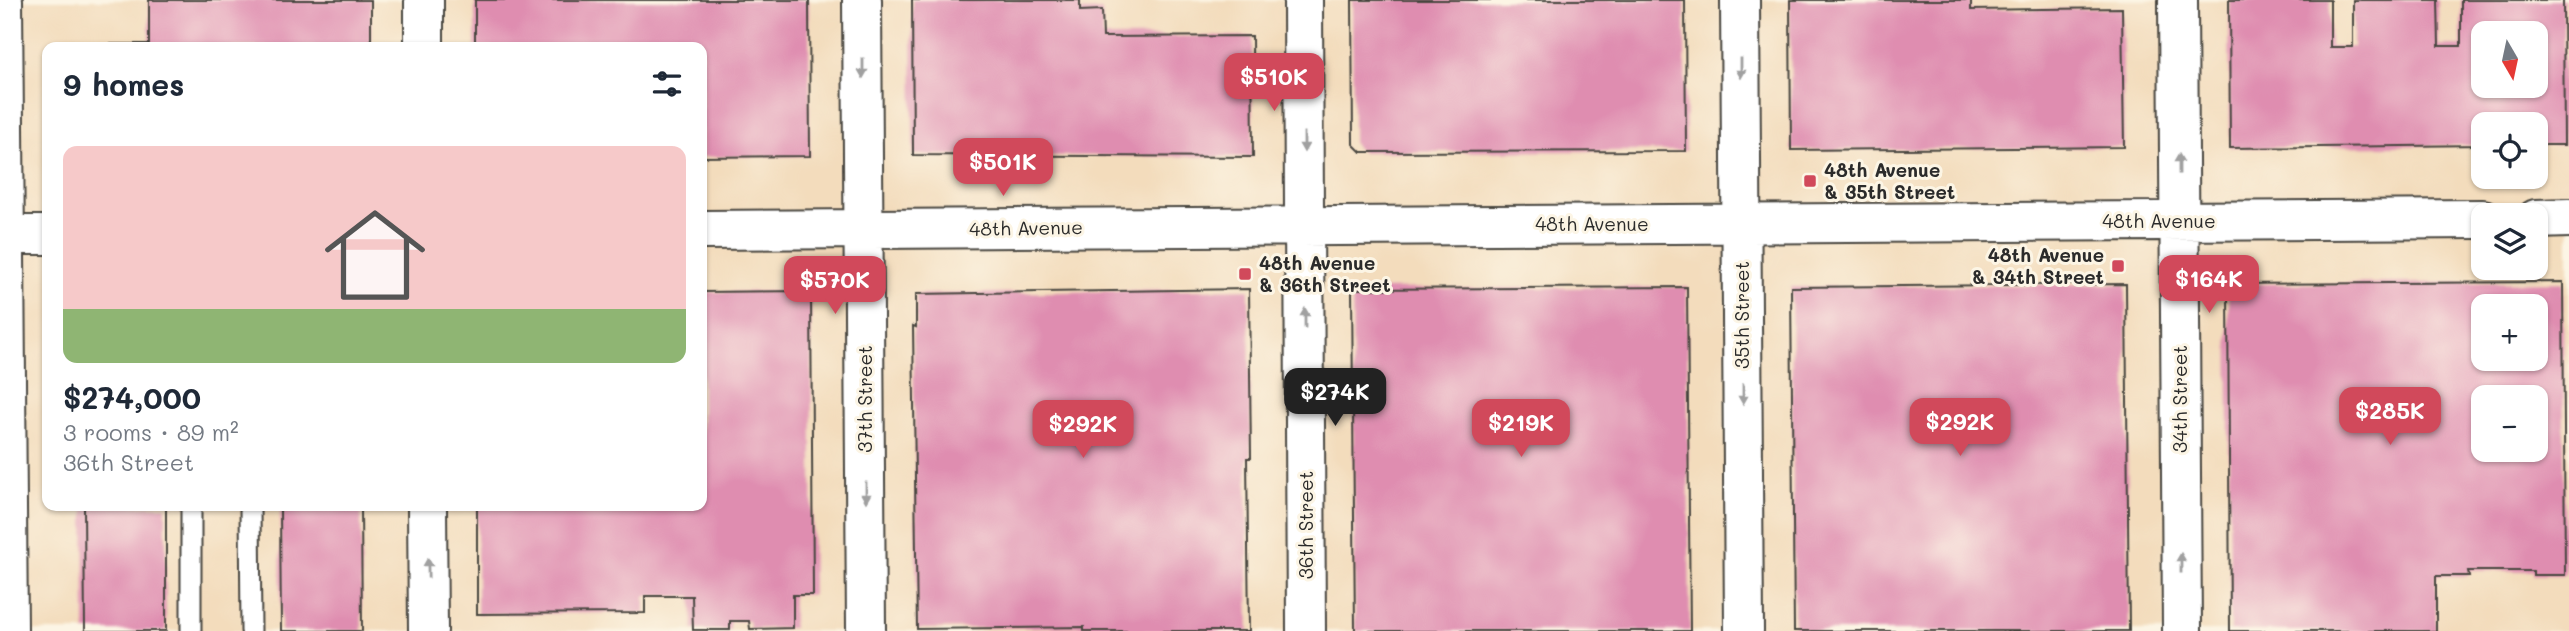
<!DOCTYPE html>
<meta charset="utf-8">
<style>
body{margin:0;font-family:Mali,sans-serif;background:#f2f2f3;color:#1f2937;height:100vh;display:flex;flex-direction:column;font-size:26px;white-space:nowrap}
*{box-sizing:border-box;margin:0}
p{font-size:23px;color:#747a83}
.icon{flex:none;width:38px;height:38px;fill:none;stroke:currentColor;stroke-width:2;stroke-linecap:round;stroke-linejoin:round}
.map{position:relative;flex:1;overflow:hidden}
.panel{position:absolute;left:42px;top:42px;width:665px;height:469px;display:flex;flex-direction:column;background:#fff;border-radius:14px;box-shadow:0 2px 5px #0004}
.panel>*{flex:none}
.needle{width:46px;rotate:171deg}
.tools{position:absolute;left:2471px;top:21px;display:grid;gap:14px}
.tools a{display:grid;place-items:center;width:77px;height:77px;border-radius:14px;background:#fff;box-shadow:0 2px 5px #0004;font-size:35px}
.price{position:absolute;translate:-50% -60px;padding:0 16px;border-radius:14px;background:#d1495b;color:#fff;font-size:23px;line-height:46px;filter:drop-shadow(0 2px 4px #0008)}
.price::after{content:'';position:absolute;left:50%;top:42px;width:21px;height:16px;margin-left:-10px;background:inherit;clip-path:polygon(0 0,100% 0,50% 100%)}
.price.on{background:#222;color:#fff}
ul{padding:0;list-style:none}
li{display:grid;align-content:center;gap:14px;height:371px;padding:0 21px}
li span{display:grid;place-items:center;height:217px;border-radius:14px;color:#555}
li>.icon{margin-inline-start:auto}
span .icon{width:126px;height:126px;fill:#fffc;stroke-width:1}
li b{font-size:30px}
h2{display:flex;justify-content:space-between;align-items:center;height:84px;padding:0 21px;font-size:30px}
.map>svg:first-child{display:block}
.building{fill:#df8db0;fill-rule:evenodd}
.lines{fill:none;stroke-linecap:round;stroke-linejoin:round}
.service-casing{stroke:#494641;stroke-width:23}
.minor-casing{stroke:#494641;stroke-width:42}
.tertiary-casing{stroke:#494641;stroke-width:42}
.service{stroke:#fff;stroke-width:19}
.minor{stroke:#fff;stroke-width:38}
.tertiary{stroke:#fff;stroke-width:38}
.oneway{fill:#a0a0a0}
.poi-dot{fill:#d1495b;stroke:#fcf5e5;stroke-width:2.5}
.labels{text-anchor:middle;stroke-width:6;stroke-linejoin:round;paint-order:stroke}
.poi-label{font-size:19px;font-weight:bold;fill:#2b2b2b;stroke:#fcf5e5;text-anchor:start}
.street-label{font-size:19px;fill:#2b2b2b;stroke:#fcf5e5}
</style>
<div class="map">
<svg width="2569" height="631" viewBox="0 0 2569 631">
<rect width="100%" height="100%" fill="#fcf5e5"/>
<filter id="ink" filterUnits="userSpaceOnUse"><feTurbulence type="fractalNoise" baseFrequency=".0143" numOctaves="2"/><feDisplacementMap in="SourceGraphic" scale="14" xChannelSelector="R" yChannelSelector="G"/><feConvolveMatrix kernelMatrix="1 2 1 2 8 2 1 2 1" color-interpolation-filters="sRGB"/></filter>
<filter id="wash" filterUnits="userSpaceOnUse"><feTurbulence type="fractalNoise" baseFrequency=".00686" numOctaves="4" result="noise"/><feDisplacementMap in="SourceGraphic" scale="28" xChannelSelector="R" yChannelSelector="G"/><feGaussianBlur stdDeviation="1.57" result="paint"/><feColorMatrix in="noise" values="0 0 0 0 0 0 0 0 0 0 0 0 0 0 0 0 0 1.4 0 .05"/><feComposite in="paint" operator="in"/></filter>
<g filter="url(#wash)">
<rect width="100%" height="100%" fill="#f3dcbc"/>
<g id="blocks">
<path class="building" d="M149,0H371V47H69V44H149Z
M475,0H809L810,156L702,157V47H475Z
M912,0H1080V11L1102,10L1103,37L1252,36L1253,157L913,155Z
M1352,0H1685L1686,151L1361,152L1353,144Z
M1790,0H1971V10L2122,8L2124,147L1791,150Z
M2229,0H2330V47H2353V0H2438L2439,46H2461V0H2563L2564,145H2536V124H2483V145L2230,148ZM2483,33H2536V86H2483Z
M2563,282L2565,575H2533V571H2468L2469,576H2436V631H2230L2228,284ZM2483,306H2536V359H2483ZM2483,397H2536V450H2483Z
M2126,284L2129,631H1794L1791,287Z
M1687,287L1690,631H1355L1352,289Z
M1249,289L1251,458H1247L1249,631H1084V627L917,629L913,326L916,327V294Z
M811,291L813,595H793V628L750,629L749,621H730V630H693L692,596H645V613L477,614V506H702V292Z
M84,506H166V631H85Z
M280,506H361L362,631H281Z"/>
</g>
</g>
<g filter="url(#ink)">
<use href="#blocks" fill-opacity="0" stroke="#494641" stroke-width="2"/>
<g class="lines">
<g class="service-casing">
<path id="service" d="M191,506V631
M250,506L251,631"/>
</g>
<g class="minor-casing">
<path id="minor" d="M424,0V47
M862,0L866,631
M1303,0L1306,631
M1740,0L1744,631
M2178,0L2182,631
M2536,219L2569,218
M702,230L2483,219
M0,235H47
M427,506L428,631"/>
</g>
<g class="tertiary-casing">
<path id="tertiary" d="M3,0L8,631"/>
</g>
<use href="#service" class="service"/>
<use href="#minor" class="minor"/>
<use href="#tertiary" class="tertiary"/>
</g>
<defs><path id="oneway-solid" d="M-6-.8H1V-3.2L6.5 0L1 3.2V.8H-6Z" transform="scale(1.75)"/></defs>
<g class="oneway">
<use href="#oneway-solid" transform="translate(863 68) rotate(90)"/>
<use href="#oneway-solid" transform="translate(1741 68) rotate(90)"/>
<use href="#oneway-solid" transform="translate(1304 142) rotate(90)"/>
<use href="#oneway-solid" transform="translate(2179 164) rotate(-90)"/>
<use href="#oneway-solid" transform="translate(1305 318) rotate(-90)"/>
<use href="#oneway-solid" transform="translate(1743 394) rotate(90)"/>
<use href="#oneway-solid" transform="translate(866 492) rotate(90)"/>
<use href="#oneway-solid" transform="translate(2181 563) rotate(-90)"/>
<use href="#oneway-solid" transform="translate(428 568) rotate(-91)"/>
</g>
</g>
<g class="poi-dot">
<rect x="1803" y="174" width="14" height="14" rx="3.5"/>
<rect x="2111" y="259" width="14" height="14" rx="3.5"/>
<rect x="1238" y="267" width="14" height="14" rx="3.5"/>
</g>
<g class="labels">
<g class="poi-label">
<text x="1824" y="177">48th Avenue<tspan x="1824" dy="22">&amp; 35th Street</tspan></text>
<text x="2104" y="262" text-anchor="end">48th Avenue<tspan x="2104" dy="22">&amp; 34th Street</tspan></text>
<text x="1259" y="270">48th Avenue<tspan x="1259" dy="22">&amp; 36th Street</tspan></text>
</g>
<g class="street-label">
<text x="2159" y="228">48th Avenue</text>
<text x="1592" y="231">48th Avenue</text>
<text transform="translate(1026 228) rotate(-1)" y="7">48th Avenue</text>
<text transform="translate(1742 315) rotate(-90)" y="7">35th Street</text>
<text transform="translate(865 399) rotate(-90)" y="7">37th Street</text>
<text transform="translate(2180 399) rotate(-90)" y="7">34th Street</text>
<text transform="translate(1306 525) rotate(-90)" y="7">36th Street</text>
</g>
</g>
</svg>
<div class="tools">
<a><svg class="needle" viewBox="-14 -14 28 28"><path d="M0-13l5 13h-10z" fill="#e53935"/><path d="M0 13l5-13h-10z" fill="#747a83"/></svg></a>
<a><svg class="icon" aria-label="locate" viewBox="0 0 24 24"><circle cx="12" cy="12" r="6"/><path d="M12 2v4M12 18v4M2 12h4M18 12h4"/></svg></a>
<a><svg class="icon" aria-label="layers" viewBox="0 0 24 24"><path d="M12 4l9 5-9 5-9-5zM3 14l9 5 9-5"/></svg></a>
<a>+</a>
<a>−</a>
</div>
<b class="price" style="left:1274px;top:113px">$510K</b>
<b class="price" style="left:1003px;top:198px">$501K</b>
<b class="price" style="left:2209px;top:315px">$164K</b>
<b class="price" style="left:835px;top:316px">$570K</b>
<b class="price on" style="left:1335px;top:428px">$274K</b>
<b class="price" style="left:2390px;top:447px">$285K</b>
<b class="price" style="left:1960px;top:458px">$292K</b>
<b class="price" style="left:1521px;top:459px">$219K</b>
<b class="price" style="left:1083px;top:460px">$292K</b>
<section class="panel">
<h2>9 homes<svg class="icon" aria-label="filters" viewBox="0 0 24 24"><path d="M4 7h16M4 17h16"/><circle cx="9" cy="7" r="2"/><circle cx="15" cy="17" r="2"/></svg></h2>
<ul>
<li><span style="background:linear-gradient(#f6c9c9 75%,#8fb573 0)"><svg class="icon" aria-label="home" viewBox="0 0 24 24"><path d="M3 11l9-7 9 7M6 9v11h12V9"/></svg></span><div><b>$274,000</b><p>3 rooms · 89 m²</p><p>36th Street</p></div></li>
</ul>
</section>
</div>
